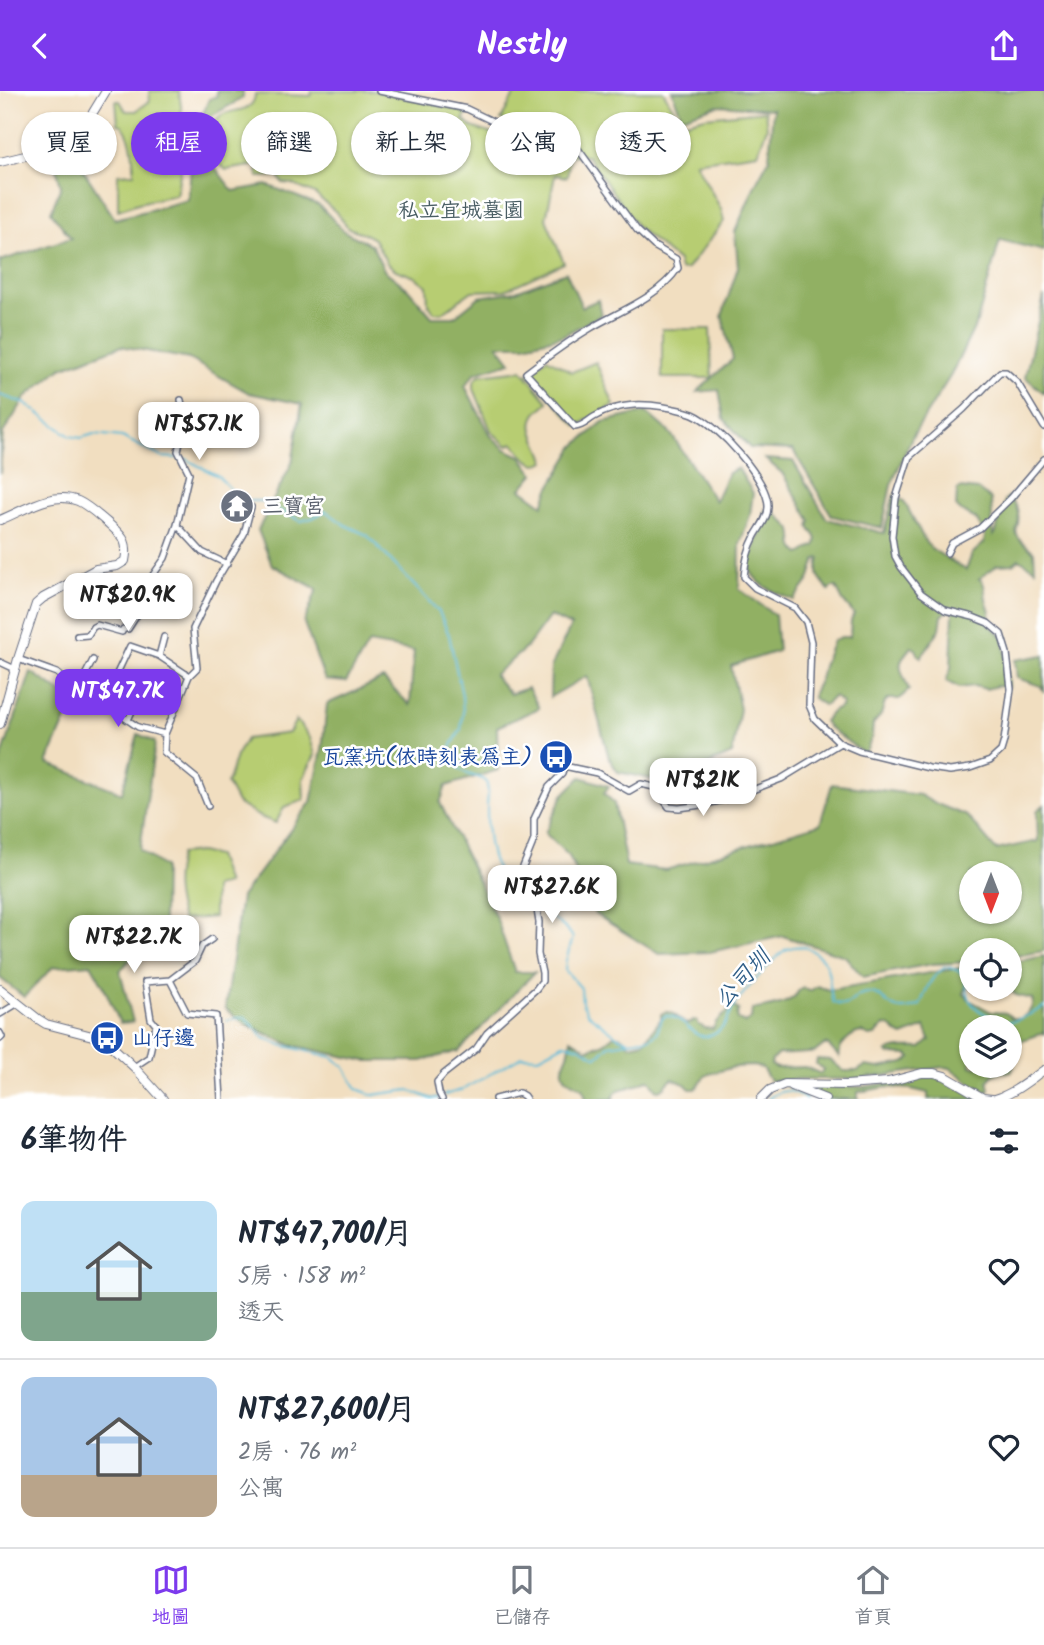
<!DOCTYPE html>
<html lang="zh-TW">
<meta charset="utf-8">
<style>
body{margin:0;font-family:Kalam,"LXGW WenKai TC",sans-serif;background:#f6f6f7;color:#1f2937;height:100vh;display:flex;flex-direction:column;font-size:26px;white-space:nowrap}
*{box-sizing:border-box;margin:0}
p{font-size:23px;color:#747a83}
.icon{flex:none;width:38px;height:38px;fill:none;stroke:currentColor;stroke-width:2;stroke-linecap:round;stroke-linejoin:round}
.map{position:relative;height:1008px;overflow:hidden}
.side{display:flex;flex-direction:column;background:#fff;flex:1}
.side>*{flex:none}
.banner{position:absolute;left:21px;top:21px;width:1003px;height:63px;display:flex;gap:14px}
.needle{width:46px;rotate:180deg}
.buttons{position:absolute;left:959px;top:770px;display:grid;gap:14px}
.buttons a{display:grid;place-items:center;width:63px;height:63px;border-radius:50%;background:#fff;box-shadow:0 2px 5px #0004;font-size:35px}
.price{position:absolute;translate:-50% -60px;padding:0 16px;border-radius:14px;background:#fff;color:#222;font-size:23px;line-height:46px;filter:drop-shadow(0 2px 4px #0008)}
.price::after{content:'';position:absolute;left:50%;top:42px;width:21px;height:16px;margin-left:-10px;background:inherit;clip-path:polygon(0 0,100% 0,50% 100%)}
.price.on{background:#7c3aed;color:#fff}
ul{padding:0;list-style:none}
li{display:flex;align-items:center;gap:21px;height:175px;padding:0 21px}
li+li{border-top:2px solid #e0e1e3}
li span{display:grid;place-items:center;flex:none;width:196px;height:140px;border-radius:14px;color:#555}
li>.icon{margin-inline-start:auto}
span .icon{width:84px;height:84px;fill:#fffc;stroke-width:1}
li b{font-size:30px}
h2{display:flex;justify-content:space-between;align-items:center;height:84px;padding:0 21px;font-size:30px}
.chip{padding:0 24px;border-radius:32px;background:#fff;box-shadow:0 2px 5px #0004;font-size:24px;line-height:63px}
.chip.on{background:#7c3aed;color:#fff}
header{display:flex;justify-content:space-between;align-items:center;height:91px;padding:0 21px;background:#7c3aed;color:#fff;font-size:32px;font-weight:700}
.menu{display:flex;justify-content:space-around;align-items:center;height:98px;border-top:2px solid #e0e1e3;background:#fff;font-size:19px;color:#747a83}
.menu a{display:grid;justify-items:center;gap:4px}
.menu .on{color:#7c3aed}
.map>svg:first-child{display:block}
.green{fill:#b7cd72;stroke:#697e68;stroke-width:2}
.forest{fill:#91b064;stroke:#567061;stroke-width:2;fill-rule:evenodd}
.lines{fill:none;stroke-linecap:round;stroke-linejoin:round}
.stream{stroke:#59b9d7;stroke-width:2}
.street-casing{stroke:#666c80;stroke-width:8}
.secondary-casing{stroke:#666c80;stroke-width:10}
.street{stroke:#fff;stroke-width:5}
.secondary{stroke:#fff;stroke-width:8}
.labels{text-anchor:middle;stroke-width:5;stroke-linejoin:round;paint-order:stroke}
.park-label{font-size:21px;fill:#4a5e64;stroke:#fff}
.worship-label{font-size:21px;fill:#5b616d;stroke:#fff;text-anchor:start}
.transit-label{font-size:21px;fill:#164399;stroke:#fff;text-anchor:end}
.water-label{font-size:23px;font-style:italic;fill:#315f88;stroke:#fff}
</style>
<header><svg class="icon" aria-label="back" viewBox="0 0 24 24"><path d="M15 5l-7 7 7 7"/></svg>Nestly<svg class="icon" aria-label="share" viewBox="0 0 24 24"><path d="M12 15V3M7 8l5-5 5 5M5 13v7h14v-7"/></svg></header>
<div class="map">
<svg width="1044" height="1008" viewBox="0 0 1044 1008">
<rect width="100%" height="100%" fill="#fff"/>
<filter id="ink" filterUnits="userSpaceOnUse"><feTurbulence type="fractalNoise" baseFrequency=".0143" numOctaves="2"/><feDisplacementMap in="SourceGraphic" scale="14" xChannelSelector="R" yChannelSelector="G"/><feConvolveMatrix kernelMatrix="1 2 1 2 8 2 1 2 1" color-interpolation-filters="sRGB"/></filter>
<filter id="wash" filterUnits="userSpaceOnUse"><feTurbulence type="fractalNoise" baseFrequency=".00686" numOctaves="4" result="noise"/><feDisplacementMap in="SourceGraphic" scale="28" xChannelSelector="R" yChannelSelector="G"/><feGaussianBlur stdDeviation="1.57" result="paint"/><feColorMatrix in="noise" values="0 0 0 0 0 0 0 0 0 0 0 0 0 0 0 0 0 1.4 0 .05"/><feComposite in="paint" operator="in"/></filter>
<g filter="url(#wash)">
<rect width="100%" height="100%" fill="#f1dec0"/>
<path class="green" d="M149,0H179L186,53L176,104L138,112L118,119V83L134,82C133,64 133,48 122,34L118,33L116,10H120L126,20H136L150,10Z
M312,0H377L468,21L463,29L472,36L526,55L533,38L501,29L516,0H663L682,32L705,26L765,20L767,36L758,62L695,71L721,118L724,130L687,178L680,179L678,170L639,138L587,65L570,64L567,86L555,84L546,128L564,172L505,199L472,200L442,222L434,221L428,213L427,195L415,186L396,179L387,172L374,148L363,142L348,137L337,122L315,103L292,93L283,92L278,85L258,86L257,74L226,79L210,63L214,62C214,54 212,42 214,34C220,12 254,28 255,3L311,5Z
M662,238H710L712,287H662Z
M547,267L572,281L596,271L614,314L577,335L528,282Z
M522,279L548,311C544,315 538,319 535,324C526,338 542,355 545,370C532,380 522,362 513,352L507,355L491,340L474,298V290L479,284Z
M296,629L310,647L315,664L303,688L304,709L284,716L276,732L260,726L237,712L227,693L236,665L246,648L289,642Z
M200,761L217,765L227,793L214,796V826L182,829C174,804 173,788 180,763Z"/>
<path class="forest" d="M216,0H243V7L206,28L207,66L233,100L267,94L319,114L345,141L372,154L384,179L408,198L432,226H454L479,206L516,200L566,181L582,216L598,209L601,224L562,245L525,254H498L511,271L475,282L465,295L491,345L505,358L521,365L534,383L521,398L543,414L549,398L575,355L603,331L646,321L671,343L715,410L728,382L738,377L753,402L750,424L740,453L739,498L775,524L778,560L731,575L740,618L732,663L666,691L618,681L609,667L587,585L550,606L551,576L571,535L550,525L527,556L494,584L510,603L528,597L539,617L497,636L498,679L446,695L440,712L496,826L515,881H535L459,960L421,970H366L291,954L241,931L225,917L241,806L311,711L322,659L327,613L383,588L410,614L414,560L369,552L346,591L325,589L304,532L317,498L272,474L258,439L292,372L302,313L249,302L189,268L121,255L61,277L26,306L3,342L0,383V247H2L0,234V170L71,147L51,121L61,95L54,69L78,71L115,128L188,109L194,44L209,8L217,5Z
M672,0H1044V160L1000,149L977,231L951,284L912,346L891,394L882,437L832,425L793,359L750,357L724,328L719,299L697,301L733,268L722,225L738,176L735,141L755,94L769,68L773,18L718,14L682,26Z
M1044,205V302L1025,286Z
M765,368L793,370L827,428L884,442L894,404L904,410L926,452L932,458L966,479L972,463L984,452L985,444L976,428L959,419L956,416L957,400L960,397L978,399L991,408L993,445L996,442C997,430 1005,420 1005,409L1008,406C1016,414 1020,421 1018,433C1017,439 1015,438 1017,444C1020,452 1029,456 1034,461L1035,478L1019,468L1013,473L997,474L979,488L982,490L984,494L986,508L990,521L989,533L1004,547L1009,596L997,595L986,598L974,595L959,597L946,590L951,577L953,521L948,519L942,525L940,538L921,566L918,564C917,559 916,557 911,556C893,576 902,578 909,599L899,608H888L885,611L881,624L873,633L872,646L866,661H862L828,636L824,630L833,620L841,616L842,612L834,605L826,613L823,614L813,607V602L820,588L823,575L833,550L841,546H850L851,530L854,523L843,510L836,496H832L829,499C817,487 816,482 820,467L816,468L809,489L794,509C775,501 754,495 748,473L764,432V420L771,418L791,437C796,447 789,455 800,463C806,461 809,456 815,455C822,441 804,442 811,430L782,382Z
M1044,564V602L1041,595L1017,587L1015,569Z
M31,581L74,610L47,672L122,702L138,643L155,651L140,759L164,776L163,830L120,880L133,931L120,932L103,894L91,873L53,876L24,906L0,887V671Z
M581,686L609,695L604,702L614,712L626,774L666,779L820,733L832,693L920,704L932,711L967,725L996,759L1038,750L1037,720L1044,714V860L1010,866V859H971V871L932,873L863,886L845,865L783,845L710,861L659,863L595,823L569,765L545,742L563,704ZM971,782H1010V821H971Z
M1044,865V943C1037,942 1019,951 1010,954V936H971V975H987L991,977L1014,975L1011,981C1001,981 994,980 988,990L990,998L988,1001L972,993L950,977L944,976L859,988H801L770,990L762,977L753,975L734,976L709,983L704,986L696,998H690L685,993L673,988C666,991 666,999 657,999L650,989C642,989 640,993 633,995C623,999 618,995 613,1007L615,1008H586L583,997C576,993 561,989 563,977C564,971 568,965 569,960C570,956 570,951 571,948L584,956L586,959L604,952L614,944L622,946L630,954L644,951L661,928V923C672,916 677,928 686,933L691,932L694,929L698,930V933L705,937L713,938L716,931L732,917H736L739,919L737,923L738,929L745,932L751,928L752,919C767,915 792,915 799,899L803,897L810,900L817,895L829,899L965,876L971,879V886L963,902L971,910L991,921L1006,922L1012,927L1020,928C1027,924 1035,916 1032,908L1016,904L1009,898L1010,872ZM885,934C893,934 895,943 903,945L925,936L930,949L921,957C910,957 897,955 887,961L889,963L908,964L911,967L904,972L879,977L865,975L857,980H844L830,969L817,968L816,973L823,978L821,983L805,976L777,977L771,974L772,969L778,963C782,964 812,962 815,961C815,961 824,954 825,953L829,955L839,966C838,954 851,942 862,941L869,945L875,944Z
M937,984L981,1008H928V1002L911,998L887,996L858,1001V1008H830L786,995L863,996Z"/>
<g class="lines">
<path class="stream" d="M0,304L26,313L70,345L81,347L94,343L122,346L162,366L177,367
M186,368L218,385L237,405L248,410H261L301,430L312,427L326,420L345,434L367,444L439,521L449,544L462,604L463,622L461,638L452,654L449,665C454,672 460,680 468,683C475,686 480,686 486,690C490,703 487,705 487,717C487,744 488,784 517,796
M527,798L547,825L550,824C558,834 569,837 573,847L566,869L565,879L581,897L582,912L588,923L617,945L629,950L650,947L657,942L661,929L665,925C687,924 691,952 712,944C726,938 728,926 734,915C739,906 776,865 785,859C793,855 803,854 811,859C817,863 823,867 826,874C831,885 829,899 833,911C852,921 851,902 868,902C888,901 886,928 920,914C927,898 930,885 946,876C971,881 962,890 970,909C975,920 1000,933 1013,930C1023,927 1034,921 1044,916
M227,929L245,926L264,947L281,954L332,966L344,975L357,998L373,1004L409,999L432,1008L439,1006
M444,1004L462,999L522,965L539,966L565,952L579,956L597,966L609,954L627,951
M768,1008C781,997 793,998 806,1008"/>
</g>
</g>
<g filter="url(#ink)">
<g class="lines">
<g class="street-casing">
<path id="street" d="M379,0L467,18L492,30L565,49L576,55L637,139L654,155L676,168L678,177C658,207 619,220 589,238C567,251 547,266 526,282L575,336C584,335 587,330 594,326C606,319 620,315 634,314C652,313 676,317 693,323C717,333 769,389 768,416C768,427 760,436 755,445C748,458 745,472 744,486L755,497L795,517L806,531L811,551L809,614L815,628L840,652L859,660L929,677L950,680L970,677L990,670L1001,660L1004,650L1011,598L1007,562L1001,543L988,532L973,526L945,519L921,502L901,476L895,465L892,445L896,407L909,366L964,318L1000,281H1006L1017,291L1044,336
M177,434L189,382L178,360L185,328L181,309
M947,462L952,452L980,437L1011,407L1044,368
M77,545L88,544L93,536L97,534L122,541L123,538H128L137,524L141,501L165,467L177,434L202,461L227,473
M159,565L164,546
M18,568L57,582L74,597L103,612L138,636L165,643L164,661L197,688L208,715
M0,571L15,578
M78,598L93,569
M103,612L130,555L159,565L189,585
M128,629L145,591
M165,643L189,585L197,577L193,538L216,490L244,443L251,416L234,410
M564,675L597,682L629,700L641,693L654,696L669,716L679,717L701,714L728,708L755,698L781,688L840,652
M170,889L187,922L216,925L221,1008
M0,923L18,912
M0,942L2,946L0,948
M134,976L149,966L156,934L151,928L145,891L170,889L195,870L202,855L212,848
M442,1008L439,1002L437,991L444,983L476,958L487,942L536,898L542,890V882L538,863L539,831L537,819L523,806L519,786L534,749V728L549,696L562,683L565,669L552,658
M495,1008L519,1002L524,1005L526,1008"/>
</g>
<g class="secondary-casing">
<path id="secondary" d="M0,71L70,54L78,46L106,0
M0,429C23,420 53,399 78,410C89,415 99,425 109,433C123,446 129,450 125,470L117,475L96,478L43,507L36,513L18,568L0,633
M0,898L38,928L46,933L104,948L134,976L163,1008
M792,995L825,1008
M761,1008L770,999L785,993L846,994L888,991L922,982H934L945,985L983,1007L992,1008
M995,1008C1013,1003 1028,990 1044,979"/>
</g>
<use href="#street" class="street"/>
<use href="#secondary" class="secondary"/>
</g>
</g>
<defs>
<g id="temple-disc" transform="scale(1.75)"><circle r="9.5" fill="#6b7280" stroke="#fff"/><path d="M0-6L5-2H3V0L6.5 2.5H4V6H1.5V3h-3V6H-4V2.5H-6.5L-3 0V-2H-5Z" fill="#fff"/></g>
<g id="bus-disc" transform="scale(1.75)"><circle r="9.5" fill="#1a4fb4" stroke="#fff"/><path d="M-5-6H5V4H4V6H2V4H-2V6H-4V4H-5ZM-3.5-4V0h7V-4ZM-3.5 1.2v1.5H-2V1.2ZM2 1.2v1.5H3.5V1.2Z" fill="#fff"/></g>
</defs>
<g fill-rule="evenodd">
<use href="#temple-disc" x="237" y="415"/>
<use href="#bus-disc" x="556" y="666"/>
<use href="#bus-disc" x="107" y="947"/>
</g>
<g class="labels">
<g class="park-label">
<text x="461" y="126">私立宜城墓園</text>
</g>
<g class="worship-label">
<text x="262" y="422">三寶宮</text>
</g>
<g class="transit-label">
<text x="532" y="673">瓦窯坑(依時刻表為主)</text>
<text x="132" y="954" text-anchor="start">山仔邊</text>
</g>
<g class="water-label">
<text transform="translate(742 887) rotate(-48)" y="8">公司圳</text>
</g>
</g>
</svg>
<div class="buttons">
<a><svg class="needle" viewBox="-14 -14 28 28"><path d="M0-13l5 13h-10z" fill="#e53935"/><path d="M0 13l5-13h-10z" fill="#747a83"/></svg></a>
<a><svg class="icon" aria-label="locate" viewBox="0 0 24 24"><circle cx="12" cy="12" r="6"/><path d="M12 2v4M12 18v4M2 12h4M18 12h4"/></svg></a>
<a><svg class="icon" aria-label="layers" viewBox="0 0 24 24"><path d="M12 4l9 5-9 5-9-5zM3 14l9 5 9-5"/></svg></a>
</div>
<b class="price" style="left:199px;top:371px">NT$57.1K</b>
<b class="price" style="left:128px;top:542px">NT$20.9K</b>
<b class="price on" style="left:118px;top:638px">NT$47.7K</b>
<b class="price" style="left:703px;top:727px">NT$21K</b>
<b class="price" style="left:552px;top:834px">NT$27.6K</b>
<b class="price" style="left:134px;top:884px">NT$22.7K</b>
<div class="banner">
<a class="chip">買屋</a>
<a class="chip on">租屋</a>
<a class="chip">篩選</a>
<a class="chip">新上架</a>
<a class="chip">公寓</a>
<a class="chip">透天</a>
</div>
</div>
<section class="side">
<h2>6筆物件<svg class="icon" aria-label="filters" viewBox="0 0 24 24"><path d="M4 7h16M4 17h16"/><circle cx="9" cy="7" r="2"/><circle cx="15" cy="17" r="2"/></svg></h2>
<ul>
<li><span style="background:linear-gradient(#bfe0f5 65%,#7fa58c 0)"><svg class="icon" aria-label="home" viewBox="0 0 24 24"><path d="M3 11l9-7 9 7M6 9v11h12V9"/></svg></span><div><b>NT$47,700/月</b><p>5房 · 158 m²</p><p>透天</p></div><svg class="icon" aria-label="heart" viewBox="0 0 24 24"><path d="M12 20l-8-8c-3-5 5-10 8-4 3-6 11-1 8 4z"/></svg></li>
<li><span style="background:linear-gradient(#a9c7e8 70%,#b9a48a 0)"><svg class="icon" aria-label="home" viewBox="0 0 24 24"><path d="M3 11l9-7 9 7M6 9v11h12V9"/></svg></span><div><b>NT$27,600/月</b><p>2房 · 76 m²</p><p>公寓</p></div><svg class="icon" aria-label="heart" viewBox="0 0 24 24"><path d="M12 20l-8-8c-3-5 5-10 8-4 3-6 11-1 8 4z"/></svg></li>
</ul>
</section>
<nav class="menu">
<a class="on"><svg class="icon" aria-label="map" viewBox="0 0 24 24"><path d="M3 6l6-2 6 2 6-2v14l-6 2-6-2-6 2zM9 4v14M15 6v14"/></svg>地圖</a>
<a><svg class="icon" aria-label="saved" viewBox="0 0 24 24"><path d="M7 4h10v16l-5-4-5 4z"/></svg>已儲存</a>
<a><svg class="icon" aria-label="home" viewBox="0 0 24 24"><path d="M3 11l9-7 9 7M6 9v11h12V9"/></svg>首頁</a>
</nav>
